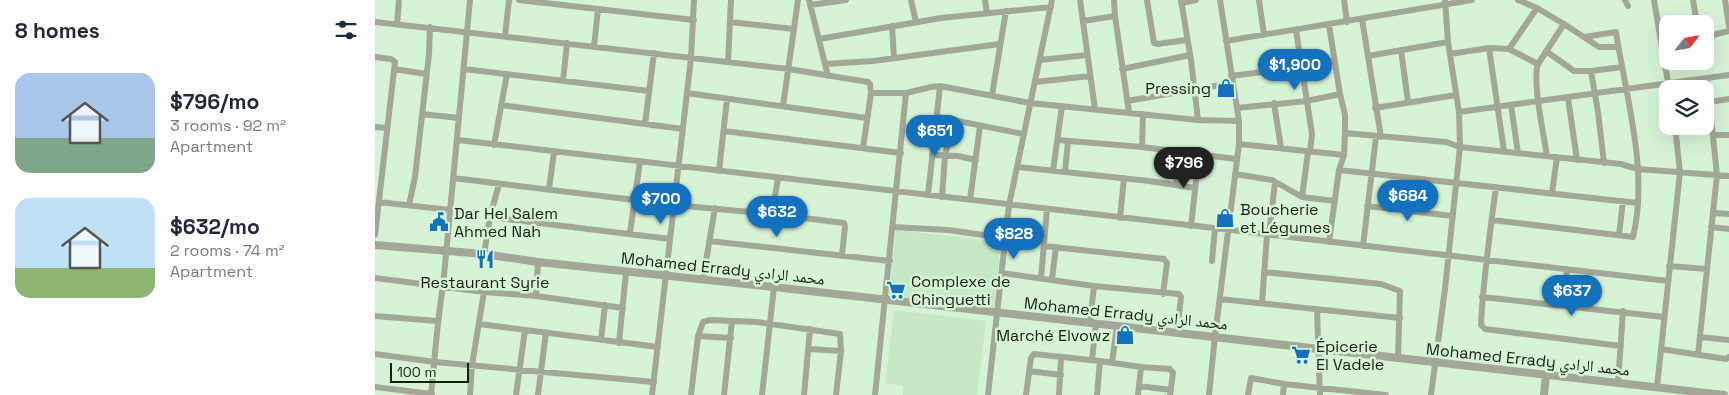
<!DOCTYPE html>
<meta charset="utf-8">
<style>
body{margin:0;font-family:"Space Grotesk","Noto Naskh Arabic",sans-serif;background:#f6f6f7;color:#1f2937;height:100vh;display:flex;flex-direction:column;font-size:19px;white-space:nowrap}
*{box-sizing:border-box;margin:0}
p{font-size:16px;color:#747a83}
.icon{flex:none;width:28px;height:28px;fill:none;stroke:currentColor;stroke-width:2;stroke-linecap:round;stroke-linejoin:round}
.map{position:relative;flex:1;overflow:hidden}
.details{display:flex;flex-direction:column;background:#fff;width:375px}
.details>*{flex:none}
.needle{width:32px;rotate:59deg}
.buttons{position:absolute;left:1284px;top:15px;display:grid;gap:10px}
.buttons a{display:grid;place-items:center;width:55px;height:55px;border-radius:10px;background:#fff;box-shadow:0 5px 20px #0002;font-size:25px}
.scale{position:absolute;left:15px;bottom:12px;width:79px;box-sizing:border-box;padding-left:5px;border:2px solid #151f14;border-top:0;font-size:14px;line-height:18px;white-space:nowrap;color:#151f14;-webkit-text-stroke:4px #d7f3d6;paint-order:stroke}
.price{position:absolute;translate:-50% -42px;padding:0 11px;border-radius:18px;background:#1471be;color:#fff;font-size:16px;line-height:32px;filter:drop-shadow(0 1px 2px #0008)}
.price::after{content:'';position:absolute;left:50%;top:30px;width:15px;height:11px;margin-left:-8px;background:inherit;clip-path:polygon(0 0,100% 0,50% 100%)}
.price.on{background:#222;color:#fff}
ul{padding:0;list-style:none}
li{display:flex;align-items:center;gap:15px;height:125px;padding:0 15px}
li span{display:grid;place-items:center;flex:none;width:140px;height:100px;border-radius:15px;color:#555}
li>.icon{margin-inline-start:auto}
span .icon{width:60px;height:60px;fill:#fffc;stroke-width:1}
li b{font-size:21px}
h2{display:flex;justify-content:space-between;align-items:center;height:60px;padding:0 15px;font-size:21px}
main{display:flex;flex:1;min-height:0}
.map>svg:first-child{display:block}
.built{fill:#c6e8c5}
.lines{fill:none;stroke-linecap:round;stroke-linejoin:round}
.minor{stroke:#a2a798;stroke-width:6}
.tertiary{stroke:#a2a798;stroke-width:8}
.labels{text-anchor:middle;stroke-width:5;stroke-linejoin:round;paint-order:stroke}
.poi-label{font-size:16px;fill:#151f14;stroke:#d7f3d6;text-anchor:start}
.street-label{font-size:16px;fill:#151f14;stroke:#d7f3d6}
</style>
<main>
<section class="details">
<h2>8 homes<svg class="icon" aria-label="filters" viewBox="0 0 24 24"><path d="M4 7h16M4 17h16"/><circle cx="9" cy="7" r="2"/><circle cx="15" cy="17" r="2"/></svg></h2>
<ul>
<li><span style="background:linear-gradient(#a9c7e8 65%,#7fa58c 0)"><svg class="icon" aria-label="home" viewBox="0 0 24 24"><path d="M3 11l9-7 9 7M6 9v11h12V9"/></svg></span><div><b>$796/mo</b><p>3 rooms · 92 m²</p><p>Apartment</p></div></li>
<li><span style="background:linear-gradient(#bfe0f5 70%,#8fb573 0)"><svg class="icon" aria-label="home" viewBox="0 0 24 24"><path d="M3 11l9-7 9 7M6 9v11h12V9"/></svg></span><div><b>$632/mo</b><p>2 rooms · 74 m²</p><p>Apartment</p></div></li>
</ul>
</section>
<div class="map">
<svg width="1354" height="395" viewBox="0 0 1354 395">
<rect width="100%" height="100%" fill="#d7f3d6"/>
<path class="built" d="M521,230L626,242L619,310L514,298Z
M519,310L611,321L602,395H528V386L510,383Z"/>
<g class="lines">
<path class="minor" d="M144,0L319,20
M434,0L453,76
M536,0L541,22
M610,0L612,13
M705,0L720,109
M739,0L740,16L754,112
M772,0L779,43L783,44L811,40
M806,0L816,60L823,120
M884,0L889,35
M969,0L972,22
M1143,0L1162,8L1189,24L1224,47H1243
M1250,0L1253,6
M1279,0L1294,88
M1318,0L1322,24
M1350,0L1354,26
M806,3L821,0
M435,5L471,0
M987,19L1006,137
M708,21L740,16
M0,22L414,69L493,82L495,84L496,93L488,148
M355,22L419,29
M22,24L24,0
M954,25L965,94L970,115V133L969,155L964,170L954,242
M517,26L519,58
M921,30L937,134L935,152
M130,36L134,0
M1330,37L1354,31
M444,39L566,18L676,7
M851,41L1097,0
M219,47L223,9
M1114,48L1134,49L1163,64C1157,81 1169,136 1172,156
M1134,49L1162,8
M1026,50L1033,102
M1171,51L1199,71H1216L1247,67
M1075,54L1114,48L1129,151
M993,56L1073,42
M0,57L16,59L20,62L0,235
M665,60L712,55
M353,62L356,0
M450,64L498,61L625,44
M1163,64L1189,24
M19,69L51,74
M89,69L274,91
M747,69L815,55
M1216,71L1223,112L1229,163
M856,76L927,67
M188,81L192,43
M660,82L715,76
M312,93L492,118
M496,93H531L556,87L565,86L655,103L823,120L864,121
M617,95L631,11
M1193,98L1202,160
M752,101L857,83
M1334,102L1354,99
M899,103L906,148
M126,105L308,129
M1136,105L1143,153
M408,106L423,0
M862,108L932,101L965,94
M1000,108L1081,95
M1084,112L1354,75
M47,114L84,118
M563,117L648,134
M270,124L279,53
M0,127L12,128
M349,131L526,153
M970,133L1071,142L1085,147L1084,112L1073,42L1070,0
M1339,135H1354
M83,140L1293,281
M683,140L767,147L861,159
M864,144L969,155
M119,145L132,74
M767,147L768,114
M557,155L583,156L601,160
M643,167L774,181L820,188
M964,170L1263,203
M344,171L352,99
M678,171L687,106
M690,172L693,141
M860,174L897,180L927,197L960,201
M78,178L260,200
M801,184L804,151
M1121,187C1115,233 1108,279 1106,325L1110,329L1246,346
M174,189L179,152
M1177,193L1182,157
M553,195L565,86
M567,197L570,156L578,121
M927,197L933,152
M595,200L605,126
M4,202L75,210
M34,205L40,177L54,54L55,27
M299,205L397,214L469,223L470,227L467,255
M992,206L1077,216
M1338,213L1354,214
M397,214L403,178
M115,217L295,239
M745,218L749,178
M1117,220L1258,237C1274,171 1251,98 1241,32L1209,37
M816,226L824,154
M518,227L573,230L630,238
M1336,227L1354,229
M255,233L265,161
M894,235L900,182
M1244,235L1248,201
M334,241L515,261
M669,246L789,259L792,263L788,294
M988,246L1001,137
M109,254L115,217L124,184
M837,261L840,228
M1294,266L1332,269
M889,272L1006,284L1025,291L1023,358
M627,273L719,286L804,294L806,297L802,332
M0,278L109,292L161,296L248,308
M666,278L672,209
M328,279L340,208
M677,279L681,247
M161,296L163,262
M1107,297L1289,317
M845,299L1025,318
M887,303L892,235
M1189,305L1192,269
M942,310L945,395
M0,316L62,321
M715,322L719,286
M104,324L283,347
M323,336L356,338
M1325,337L1354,340
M226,340L230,305
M244,343L251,272
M434,349L466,351
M1286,349L1351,359L1354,357
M0,354L60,362L279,382
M1323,355L1342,175L1332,79
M717,360L721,323
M737,363L742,326
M654,371L686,375
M1243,383L1248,311
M764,386L796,390
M0,387L57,394
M1282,387L1305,172L1300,126
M56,395C60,358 62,322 68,286L95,0
M95,395L97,365L109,292
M141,395L150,330
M163,395L171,332
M277,395L316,58L319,0
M316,395L323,336L328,322L335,320L382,322L465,334L466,351L461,395
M349,395L357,321
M387,395L399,287
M429,395L435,329
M500,395L531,93
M613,395L634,205L677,0
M651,395L656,358L659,354L725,361L766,367L795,369L798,373L795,395
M684,395L686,358
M722,395L725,361
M763,395L766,367
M834,395L840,336L864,144V121L845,0
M873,395L876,378L909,384L1011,395
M908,395L909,384
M1056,395L1070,289L1085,147L1246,164L1263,169L1354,176"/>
<path class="tertiary" d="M0,245L109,254L163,262L399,287L1349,395
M1169,395L1171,375"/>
</g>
<defs>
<g id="shop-bare" transform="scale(1.5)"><path d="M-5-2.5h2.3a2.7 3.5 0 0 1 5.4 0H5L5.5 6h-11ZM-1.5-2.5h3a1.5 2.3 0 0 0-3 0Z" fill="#1471be" stroke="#d7f3d6" stroke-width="2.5" paint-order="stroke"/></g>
<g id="civic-bare" transform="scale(1.5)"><path d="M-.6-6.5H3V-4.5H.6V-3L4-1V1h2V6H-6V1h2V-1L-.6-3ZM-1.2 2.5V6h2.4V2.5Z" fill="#1471be" stroke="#d7f3d6" stroke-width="2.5" paint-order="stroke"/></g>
<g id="restaurant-bare" transform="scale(1.5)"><path d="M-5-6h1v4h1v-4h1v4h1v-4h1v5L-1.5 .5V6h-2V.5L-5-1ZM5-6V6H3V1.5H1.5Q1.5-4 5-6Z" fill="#1471be" stroke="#d7f3d6" stroke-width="2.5" paint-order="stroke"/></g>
<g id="supermarket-bare" transform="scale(1.5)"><path d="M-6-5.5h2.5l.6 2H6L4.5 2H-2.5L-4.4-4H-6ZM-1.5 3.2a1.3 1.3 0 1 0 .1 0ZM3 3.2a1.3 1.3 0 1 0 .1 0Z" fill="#1471be" stroke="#d7f3d6" stroke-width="2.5" paint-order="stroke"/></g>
</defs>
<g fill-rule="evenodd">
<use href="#shop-bare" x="851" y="88"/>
<use href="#shop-bare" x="850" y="218"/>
<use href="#civic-bare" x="64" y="222"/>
<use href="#restaurant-bare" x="110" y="259"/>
<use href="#supermarket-bare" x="521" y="290"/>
<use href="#shop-bare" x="750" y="335"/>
<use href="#supermarket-bare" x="926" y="355"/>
</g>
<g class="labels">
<g class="poi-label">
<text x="836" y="94" text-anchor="end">Pressing</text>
<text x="865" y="215">Boucherie<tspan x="865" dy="18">et Légumes</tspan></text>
<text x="79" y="219">Dar Hel Salem<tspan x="79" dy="18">Ahmed Nah</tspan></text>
<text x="536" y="287">Complexe de<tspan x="536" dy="18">Chinguetti</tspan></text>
<text x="110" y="288" text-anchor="middle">Restaurant Syrie</text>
<text x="735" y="341" text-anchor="end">Marché Elvowz</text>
<text x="941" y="352">Épicerie<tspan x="941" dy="18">El Vadele</tspan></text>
</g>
<g class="street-label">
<text transform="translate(348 268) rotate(6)" y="6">Mohamed Errady محمد الرادي</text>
<text transform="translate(751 313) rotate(6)" y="6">Mohamed Errady محمد الرادي</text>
<text transform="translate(1153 359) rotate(6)" y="6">Mohamed Errady محمد الرادي</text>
</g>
</g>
</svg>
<div class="buttons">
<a><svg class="needle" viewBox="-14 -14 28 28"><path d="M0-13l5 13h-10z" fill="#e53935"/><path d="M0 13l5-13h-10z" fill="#747a83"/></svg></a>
<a><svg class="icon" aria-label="layers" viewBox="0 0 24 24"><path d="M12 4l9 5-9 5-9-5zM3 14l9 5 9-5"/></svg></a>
</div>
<div class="scale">100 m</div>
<b class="price" style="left:920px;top:91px">$1,900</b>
<b class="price" style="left:560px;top:157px">$651</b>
<b class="price on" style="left:809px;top:189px">$796</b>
<b class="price" style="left:1033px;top:222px">$684</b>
<b class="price" style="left:286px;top:225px">$700</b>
<b class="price" style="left:402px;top:238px">$632</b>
<b class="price" style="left:639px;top:260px">$828</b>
<b class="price" style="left:1197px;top:317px">$637</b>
</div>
</main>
